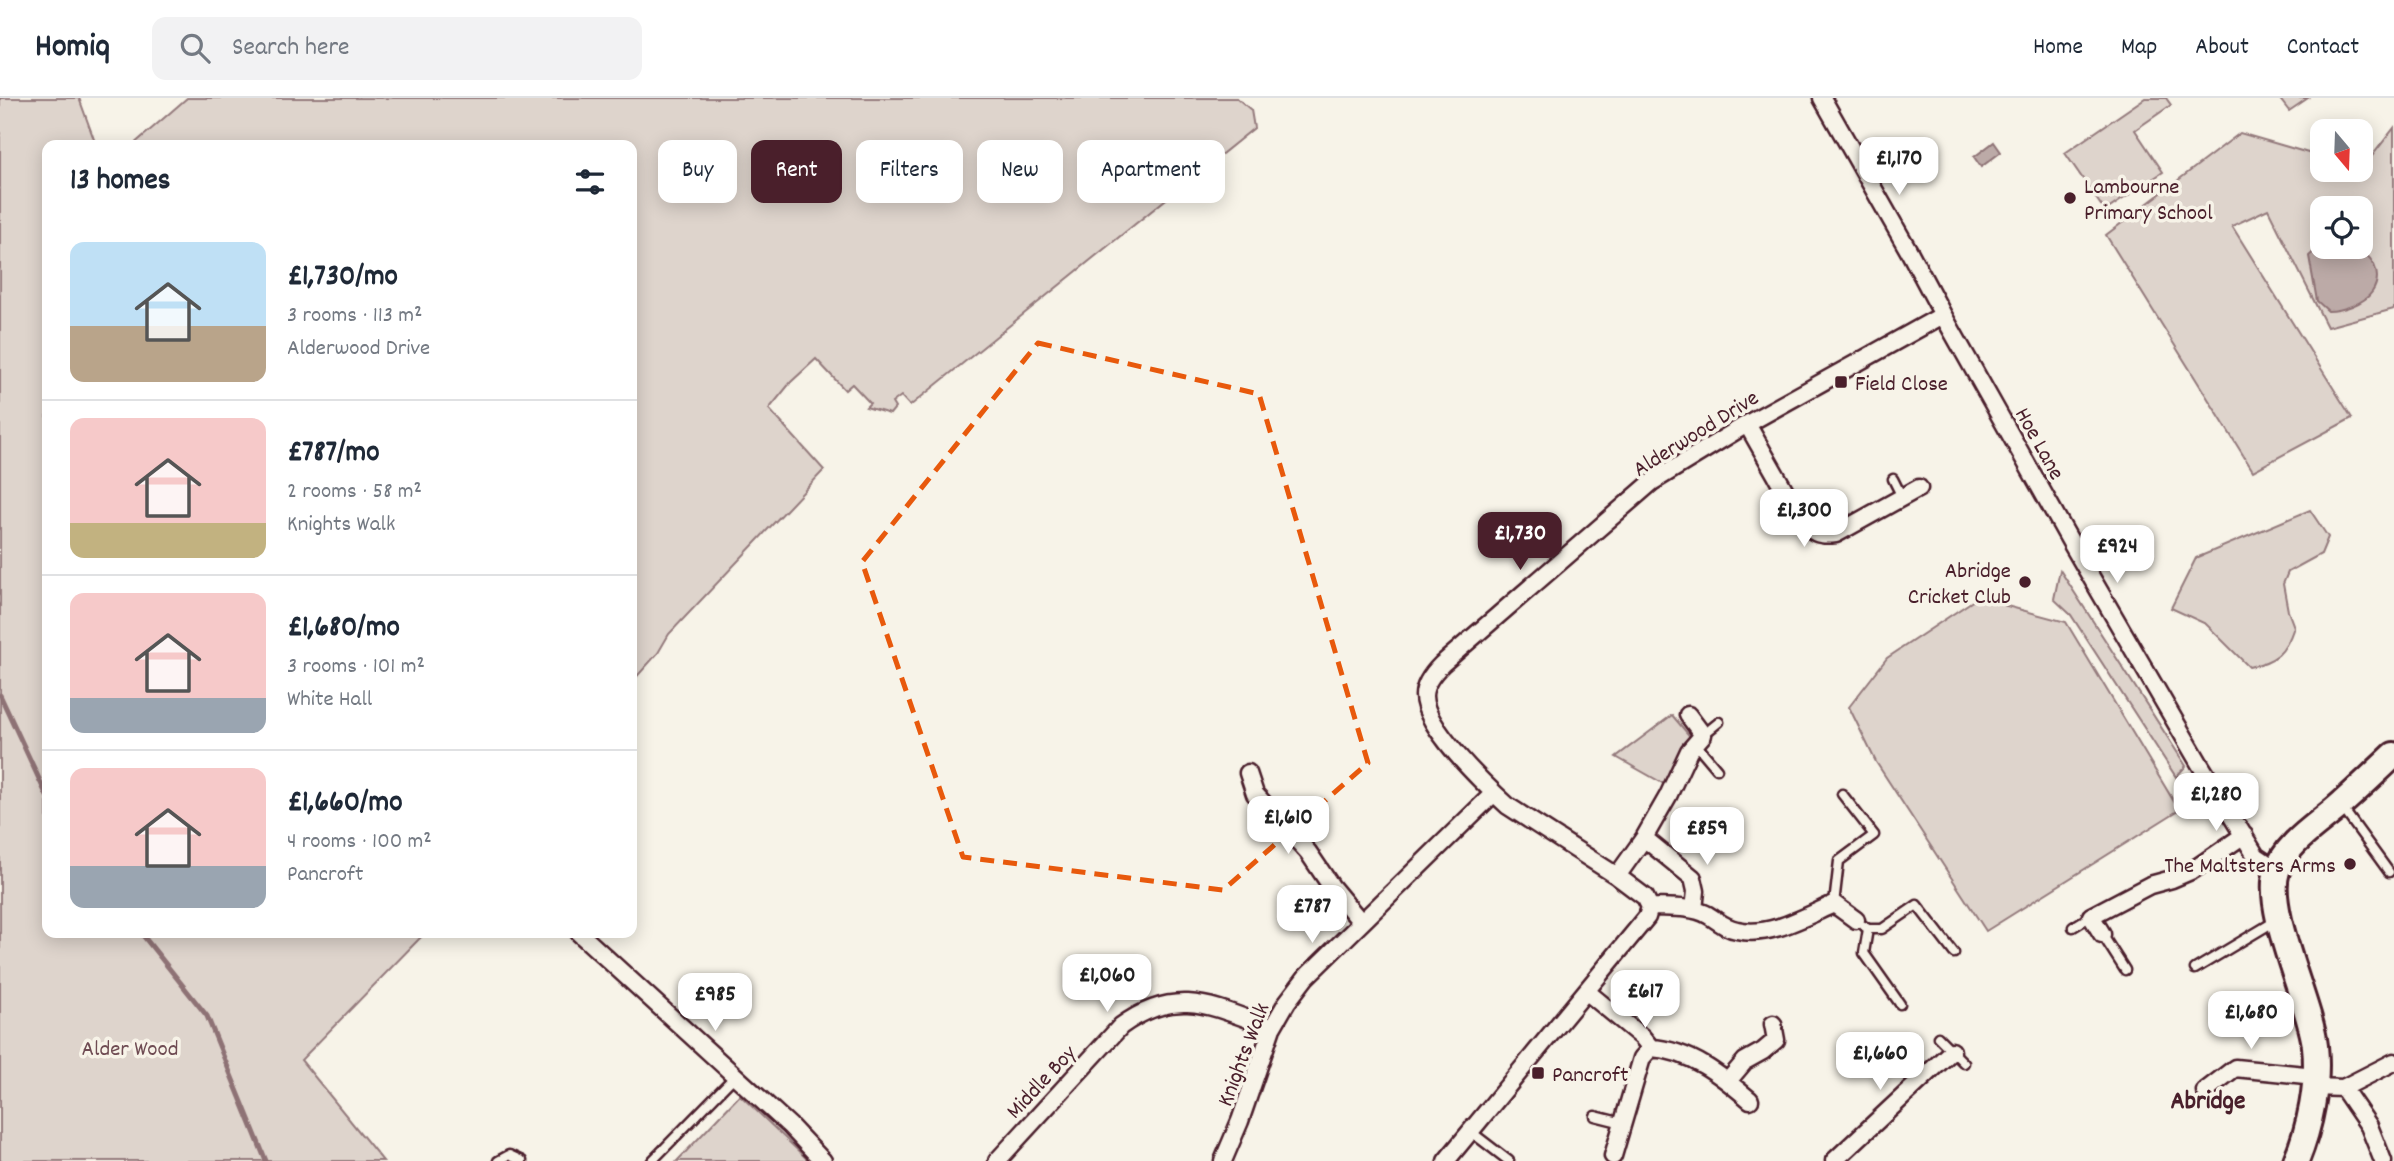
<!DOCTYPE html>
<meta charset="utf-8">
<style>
body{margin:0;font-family:Dekko,sans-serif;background:#f2f2f3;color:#1f2937;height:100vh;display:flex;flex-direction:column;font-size:26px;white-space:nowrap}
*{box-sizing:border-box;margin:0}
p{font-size:23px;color:#747a83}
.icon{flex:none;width:38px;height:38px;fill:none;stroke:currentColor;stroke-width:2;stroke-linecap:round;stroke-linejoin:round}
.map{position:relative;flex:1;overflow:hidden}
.details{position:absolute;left:42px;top:42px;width:595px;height:798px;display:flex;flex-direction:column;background:#fff;border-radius:14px;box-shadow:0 4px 18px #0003}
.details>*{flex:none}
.banner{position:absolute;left:658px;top:42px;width:665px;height:63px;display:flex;gap:14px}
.needle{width:46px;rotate:161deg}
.controls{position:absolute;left:2310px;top:21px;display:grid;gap:14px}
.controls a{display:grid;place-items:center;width:63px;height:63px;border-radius:14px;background:#fff;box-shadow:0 4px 18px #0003;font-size:35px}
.price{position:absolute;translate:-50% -60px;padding:0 16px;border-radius:14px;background:#fff;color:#222;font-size:23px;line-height:46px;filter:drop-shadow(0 2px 4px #0008)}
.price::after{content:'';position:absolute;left:50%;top:42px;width:21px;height:16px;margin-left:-10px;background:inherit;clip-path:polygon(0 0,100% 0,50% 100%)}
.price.on{background:#4a1f2b;color:#fff}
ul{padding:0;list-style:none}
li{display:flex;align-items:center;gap:21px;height:175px;padding:0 28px}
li+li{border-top:2px solid #e0e1e3}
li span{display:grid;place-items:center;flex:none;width:196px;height:140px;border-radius:14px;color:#555}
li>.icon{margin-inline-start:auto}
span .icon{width:84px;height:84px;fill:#fffc;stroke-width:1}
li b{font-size:30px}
h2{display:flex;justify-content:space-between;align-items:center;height:84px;padding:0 28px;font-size:30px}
.pill{padding:0 24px;border-radius:14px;background:#fff;box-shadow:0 4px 18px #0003;font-size:24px;line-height:63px}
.pill.on{background:#4a1f2b;color:#fff}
header{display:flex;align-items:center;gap:42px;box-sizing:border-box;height:98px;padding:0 35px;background:#fff;border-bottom:2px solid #e0e1e3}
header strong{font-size:33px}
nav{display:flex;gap:38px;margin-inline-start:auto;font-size:24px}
.search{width:490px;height:63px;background:#f2f2f3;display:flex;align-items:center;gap:18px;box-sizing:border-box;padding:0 24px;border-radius:14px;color:#747a83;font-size:26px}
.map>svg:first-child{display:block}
.green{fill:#ded4cc;stroke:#947a7c;stroke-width:2;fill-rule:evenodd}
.water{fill:#bcaaa7;stroke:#8e7275;stroke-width:2}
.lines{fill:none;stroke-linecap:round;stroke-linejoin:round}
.stream{stroke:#8e7275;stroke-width:5}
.service-casing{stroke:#4a1f2b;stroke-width:13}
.minor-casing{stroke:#4a1f2b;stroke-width:21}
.primary-casing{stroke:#4a1f2b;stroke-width:30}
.service{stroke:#f7f3e8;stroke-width:8}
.minor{stroke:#f7f3e8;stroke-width:16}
.primary{stroke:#f7f3e8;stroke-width:24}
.marked{fill:none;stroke:#e8590c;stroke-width:5;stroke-dasharray:14 9;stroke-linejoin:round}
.poi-dot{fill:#4a1f2b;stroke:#f7f3e8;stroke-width:2.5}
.labels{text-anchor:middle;stroke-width:7;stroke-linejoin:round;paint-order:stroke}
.poi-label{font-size:23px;fill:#4a1f2b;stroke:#f7f3e8;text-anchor:start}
.street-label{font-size:23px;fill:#4a1f2b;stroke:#f7f3e8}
.park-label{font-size:23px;fill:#6f4c53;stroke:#f7f3e8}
.quarter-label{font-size:26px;font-weight:bold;fill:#4a1f2b;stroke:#f7f3e8}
</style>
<header>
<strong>Homiq</strong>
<div class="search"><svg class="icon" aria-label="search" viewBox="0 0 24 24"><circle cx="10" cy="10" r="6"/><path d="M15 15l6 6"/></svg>Search here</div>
<nav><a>Home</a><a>Map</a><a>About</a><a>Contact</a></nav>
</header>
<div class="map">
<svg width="2394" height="1063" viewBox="0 0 2394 1063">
<rect width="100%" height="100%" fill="#f7f3e8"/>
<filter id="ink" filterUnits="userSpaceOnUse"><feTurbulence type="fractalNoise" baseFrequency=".0143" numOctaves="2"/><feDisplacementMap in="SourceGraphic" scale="14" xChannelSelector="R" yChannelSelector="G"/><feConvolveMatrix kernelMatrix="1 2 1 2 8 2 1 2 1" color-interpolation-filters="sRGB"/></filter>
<g filter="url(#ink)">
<path class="green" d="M0,0H79L96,47H47V835H425L301,962L383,1063H0Z
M187,0H1237L1251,12L1254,30L910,308L901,298L892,305L895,310L890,316L866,309L870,305L852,286L845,292L816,261L791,284L769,311L824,372L669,536L658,555L632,584V47H133Z
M2145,0H2166L2171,7L2135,32L2163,74L2105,113L2065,55Z
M2279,0H2308L2289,13Z
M2394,30V211L2327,229L2268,111L2232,128L2352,320L2253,373L2106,137L2240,35L2322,59V72H2361ZM2322,110H2361V149H2322Z
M2310,412L2328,439L2321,456L2288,474L2283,486L2288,513L2294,529C2285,556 2276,563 2249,569L2206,526L2171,510L2196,460Z
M2060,472L2186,668L2176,679L2071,517L2054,501Z
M1977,500L2066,524L2179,712L1986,833L1876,664L1849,609L1887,560Z
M1672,617L1693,642L1689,650L1674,665L1666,687L1616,659Z
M740,997L809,1063H677Z"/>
<path class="water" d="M1994,44L2001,54L1981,69L1974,59Z
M2319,149C2330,149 2343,147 2353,150C2372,155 2384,176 2372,194C2364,206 2341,213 2328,213L2317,203L2309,158Z"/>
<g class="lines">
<path class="stream" d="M0,597L47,698
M141,835L207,918L266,1063"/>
<g class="service-casing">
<path id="service" d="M1893,381L1902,399
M1703,637L1719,624
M1695,645L1717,671
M2341,708L2389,774
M1834,806L1839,763L1874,737L1842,696
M1864,828L1868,831L1864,855L1900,906
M2073,829L2091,818
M1868,831H1882L1917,807L1954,855
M2102,836L2125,872
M2195,871L2277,822
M1938,939L1964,965
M1595,1018L1623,1025
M1470,1033L1509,1063
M498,1063L509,1057L522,1063
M652,1063L734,979"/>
</g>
<g class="minor-casing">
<path id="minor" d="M1822,0L1910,155L1943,217L2073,448L2201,668L2256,758L2277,772
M1747,326L1801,421C1811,435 1819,438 1836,436L1919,390
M1248,675L1255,696L1308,754L1331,788L1361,824
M1644,740L1668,698L1689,653L1703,637L1688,617
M1617,778L1644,740L1693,780L1696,793L1694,812
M1650,809L1645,799L1617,778L1508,708C1485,687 1424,629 1424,598C1424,586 1434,574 1442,566L1652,384L1747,326L1943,217
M1650,809C1668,810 1692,808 1708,817C1718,823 1725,830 1737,832C1769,840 1806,818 1834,806L1856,822
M579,835L790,1028L823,1063
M2102,836L2091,818L2150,787L2172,781L2193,772L2244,737
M1586,893L1642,939L1651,950
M1728,983L1745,963L1763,953L1776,942L1773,926
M2314,989L2343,990L2394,964
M2343,990L2369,1028L2383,1063
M2205,993L2235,970L2315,978
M1613,1058L1642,960L1651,950C1690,952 1722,978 1750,1002
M997,1063L1121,928C1177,887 1214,909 1272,930
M1223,1063L1240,1023L1272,930L1287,904L1306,879L1494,695
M1446,1063L1647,819L1650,809
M1834,1063L1952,953"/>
</g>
<g class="primary-casing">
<path id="primary" d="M2296,1063C2310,1029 2319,986 2315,948C2310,904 2264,812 2277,773C2286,745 2319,726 2339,708C2358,691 2376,674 2394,657"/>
</g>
<use href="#service" class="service"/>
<use href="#minor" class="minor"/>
<use href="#primary" class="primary"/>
</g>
</g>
<path class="marked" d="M1038,245L1259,296L1368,665L1223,792L963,759L862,464Z"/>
<g class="poi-dot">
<circle cx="2070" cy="100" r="7"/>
<rect x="1834" y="277" width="14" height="14" rx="3.5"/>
<circle cx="2025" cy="484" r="7"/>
<circle cx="2350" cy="766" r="7"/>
<rect x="1531" y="968" width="14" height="14" rx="3.5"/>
</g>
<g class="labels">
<g class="poi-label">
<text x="2084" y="95">Lambourne<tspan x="2084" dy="26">Primary School</tspan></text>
<text x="1855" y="292">Field Close</text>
<text x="2011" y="479" text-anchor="end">Abridge<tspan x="2011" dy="26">Cricket Club</tspan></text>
<text x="2336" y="774" text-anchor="end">The Maltsters Arms</text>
<text x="1552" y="983">Pancroft</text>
</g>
<g class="street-label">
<text transform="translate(1695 334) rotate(-32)" y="8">Alderwood Drive</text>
<text transform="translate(2041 345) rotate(61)" y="8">Hoe Lane</text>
<text transform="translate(1242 956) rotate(-69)" y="8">Knights Walk</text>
<text transform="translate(1040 983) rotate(-47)" y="8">Middle Boy</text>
</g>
<g class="park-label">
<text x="130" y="957">Alder Wood</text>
</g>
<g class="quarter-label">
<text x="2208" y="1010">Abridge</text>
</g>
</g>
</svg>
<div class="controls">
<a><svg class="needle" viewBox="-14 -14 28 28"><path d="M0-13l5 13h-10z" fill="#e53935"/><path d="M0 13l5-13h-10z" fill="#747a83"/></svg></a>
<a><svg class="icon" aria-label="locate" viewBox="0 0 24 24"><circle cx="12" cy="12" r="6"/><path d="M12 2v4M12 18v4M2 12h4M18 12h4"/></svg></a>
</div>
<b class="price" style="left:1899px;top:99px">£1,170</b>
<b class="price" style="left:1804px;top:451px">£1,300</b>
<b class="price on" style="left:1520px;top:474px">£1,730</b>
<b class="price" style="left:2117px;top:487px">£924</b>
<b class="price" style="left:2216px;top:735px">£1,280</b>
<b class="price" style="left:1288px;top:758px">£1,610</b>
<b class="price" style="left:1707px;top:769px">£859</b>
<b class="price" style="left:1312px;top:847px">£787</b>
<b class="price" style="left:1107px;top:916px">£1,060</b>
<b class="price" style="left:1645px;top:932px">£617</b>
<b class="price" style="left:715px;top:935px">£985</b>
<b class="price" style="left:2251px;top:953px">£1,680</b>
<b class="price" style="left:1880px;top:994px">£1,660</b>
<div class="banner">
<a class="pill">Buy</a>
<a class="pill on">Rent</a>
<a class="pill">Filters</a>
<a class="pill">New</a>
<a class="pill">Apartment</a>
</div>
<section class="details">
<h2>13 homes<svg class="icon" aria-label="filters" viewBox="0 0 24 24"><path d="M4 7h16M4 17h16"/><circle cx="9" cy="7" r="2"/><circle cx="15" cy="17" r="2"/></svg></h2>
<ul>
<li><span style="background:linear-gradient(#bfe0f5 60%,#b9a48a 0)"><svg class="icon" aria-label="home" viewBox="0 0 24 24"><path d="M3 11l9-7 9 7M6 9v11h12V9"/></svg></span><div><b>£1,730/mo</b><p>3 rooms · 113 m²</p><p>Alderwood Drive</p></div></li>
<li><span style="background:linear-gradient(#f6c9c9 75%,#c2b280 0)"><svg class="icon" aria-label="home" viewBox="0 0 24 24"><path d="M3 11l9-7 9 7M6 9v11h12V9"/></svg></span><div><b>£787/mo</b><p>2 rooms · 58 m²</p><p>Knights Walk</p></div></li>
<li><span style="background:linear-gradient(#f6c9c9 75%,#9aa5b1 0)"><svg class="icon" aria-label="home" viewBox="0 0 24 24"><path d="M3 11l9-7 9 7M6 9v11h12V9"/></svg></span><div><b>£1,680/mo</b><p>3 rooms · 101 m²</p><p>White Hall</p></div></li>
<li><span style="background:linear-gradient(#f6c9c9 70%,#9aa5b1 0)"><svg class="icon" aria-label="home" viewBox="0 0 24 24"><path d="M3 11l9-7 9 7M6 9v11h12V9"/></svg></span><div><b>£1,660/mo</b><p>4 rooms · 100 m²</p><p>Pancroft</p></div></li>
</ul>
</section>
</div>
